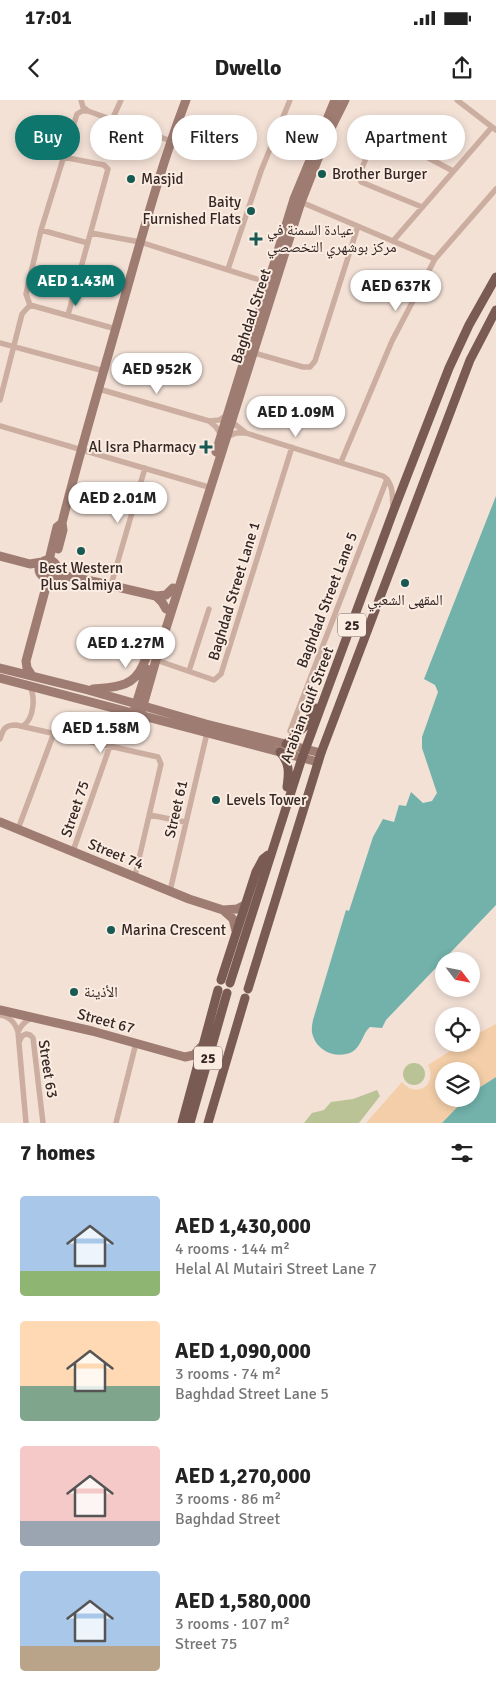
<!DOCTYPE html>
<meta charset="utf-8">
<style>
body{margin:0;font-family:Signika,"Noto Naskh Arabic",sans-serif;background:#f2f2f2;color:#222;height:100vh;display:flex;flex-direction:column;font-size:19px;white-space:nowrap}
*{box-sizing:border-box;margin:0}
p{font-size:16px;color:#767676}
.icon{flex:none;width:28px;height:28px;fill:none;stroke:currentColor;stroke-width:2;stroke-linecap:round;stroke-linejoin:round}
.map{position:relative;height:1023px;overflow:hidden}
.panel{display:flex;flex-direction:column;background:#fff;flex:1}
.panel>*{flex:none}
.guide{position:absolute;left:15px;top:15px;width:466px;height:45px;display:flex;gap:10px}
.needle{width:32px;rotate:122deg}
.fabs{position:absolute;left:435px;top:852px;display:grid;gap:10px}
.fabs a{display:grid;place-items:center;width:45px;height:45px;border-radius:50%;background:#fff;box-shadow:0 2px 8px #0003;font-size:25px}
.price{position:absolute;translate:-50% -42px;padding:0 11px;border-radius:18px;background:#fff;color:#222;font-size:16px;line-height:32px;filter:drop-shadow(0 1px 2px #0008)}
.price::after{content:'';position:absolute;left:50%;top:30px;width:15px;height:11px;margin-left:-8px;background:inherit;clip-path:polygon(0 0,100% 0,50% 100%)}
.price.current{background:#0f766e;color:#fff}
ul{padding:0;list-style:none}
li{display:flex;align-items:center;gap:15px;height:125px;padding:0 20px}
li span{display:grid;place-items:center;flex:none;width:140px;height:100px;border-radius:5px;color:#555}
li>.icon{margin-inline-start:auto}
span .icon{width:60px;height:60px;fill:#fffc;stroke-width:1}
li b{font-size:21px}
h2{display:flex;justify-content:space-between;align-items:center;height:60px;padding:0 20px;font-size:21px}
.tag{padding:0 18px;border-radius:22px;background:#fff;box-shadow:0 2px 8px #0003;font-size:18px;line-height:45px}
.tag.current{background:#0f766e;color:#fff}
.status{display:flex;justify-content:space-between;align-items:center;height:35px;padding:0 25px;background:#fff;direction:ltr}
.status svg{height:14px;fill:currentColor}
header{display:flex;justify-content:space-between;align-items:center;height:65px;padding:0 20px;background:#fff;font-size:22px;font-weight:700}
.map>svg:first-child{display:block}
.green{fill:#bac395}
.sand{fill:#f3cea8}
.water{fill:#72b2ab}
.lines{fill:none;stroke-linecap:round;stroke-linejoin:round}
.street{stroke:#ccaea1;stroke-width:5.5}
.secondary{stroke:#9f7c72;stroke-width:9}
.primary{stroke:#795b54;stroke-width:9}
.poi-dot{fill:#175a54;stroke:#fbece2;stroke-width:2}
.labels{text-anchor:middle;stroke-width:4;stroke-linejoin:round;paint-order:stroke}
.shield{fill:#fbece2;stroke:#70625e;stroke-width:1}
.shield-label{font-size:14px;font-weight:bold;fill:#352725}
.poi-label{font-size:15px;fill:#352725;stroke:#fbece2;text-anchor:start}
.street-label{font-size:15px;fill:#352725;stroke:#fbece2}
</style>
<div class="status"><b>17:01</b><svg viewBox="0 0 49 12"><path d="M0 12V9h3v3zM5 12V6h3v6zM10 12V3h3v9zM15 12V0h3v12zM26 1h20v11H26zM47 4h2v5h-2z"/></svg></div>
<header><svg class="icon" aria-label="back" viewBox="0 0 24 24"><path d="M15 5l-7 7 7 7"/></svg>Dwello<svg class="icon" aria-label="share" viewBox="0 0 24 24"><path d="M12 15V3M7 8l5-5 5 5M5 13v7h14v-7"/></svg></header>
<div class="map">
<svg width="496" height="1023" viewBox="0 0 496 1023">
<rect width="100%" height="100%" fill="#f3e1d6"/>
<path class="green" d="M403 974a11 11 0 1 1 22 0a11 11 0 1 1-22 0Z
M377,990L380,996L359,1023H304L312,1013L324,1010L331,1002L353,999Z"/>
<path class="sand" d="M496,924V977L471,993V971H444V999H465L442,1023H366L402,982C416,999 438,985 428,965L461,944H471V937Z"/>
<path class="water" d="M496,396V805L386,920L382,928L370,927C362,934 362,946 352,952C337,959 318,952 313,936C311,931 312,925 313,920L346,810L349,811L373,737L383,719L394,722L399,705L406,706L411,692L423,703L432,701L437,693L422,648V637L438,592L435,585L424,579Z
M496,977V1023H442L465,999H471V993Z"/>
<g class="lines">
<path class="street" d="M81,0L83,7L88,11
M457,0L496,30
M112,20L121,0
M25,51L48,57H63L104,65L108,69L68,215
M301,102L435,159
M422,107L361,82L359,75L375,37L378,34L385,35L453,71
M41,130L88,143
M91,133L140,142L269,183
M393,141L492,27
M228,169L261,71L290,0
M30,205L26,194L41,130L77,14L82,11H88L171,41
M30,205L116,229
M0,243L104,271
M254,253L303,267H310L315,261L358,126
M99,289L209,321L219,320L227,315
M0,300L22,214L30,205
M209,321L216,327L221,335
M232,322L246,333
M0,326L205,386
M227,337L236,333H246L383,376C394,383 392,396 393,407
M341,362L392,241L435,159L496,89
M111,485L145,368
M156,560L214,580L221,574L292,347
M189,571L209,509
M23,626C34,619 36,596 29,585
M290,631L387,379
M0,639C3,629 5,625 16,625L158,657L161,664L135,776
M150,715L185,722
M18,729L54,633
M73,751L110,646
M170,791L207,633
M0,915C10,917 15,922 18,932L26,1023
M18,932C21,925 25,921 32,918
M19,942L22,936L26,934L30,935L33,938L43,1023
M116,1023L136,943"/>
<path class="secondary" d="M216,352L294,99L335,0
M58,449L63,430L62,423
M0,456L30,464L42,462
M39 469a9 9 0 1 1 18 0a9 9 0 1 1-18 0Z
M49,460L57,427L62,423C80,351 101,281 121,210C141,140 160,68 186,0
M54,476H65L96,482L156,496L166,495L173,488
M156,496L162,502L166,509
M0,568L88,590L206,624L321,653
M32,576L27,568L26,561L46,487L51,477
M0,578L318,662
M93,589C115,587 133,588 143,565C147,556 150,548 156,541
M133,614L147,569
M140,616L156,560L301,102L326,38L345,0
M0,722L189,799L223,810L233,819L236,831
M223,810L237,809L245,805
M0,910L92,931L185,957L194,955L201,947"/>
<path class="primary" d="M286,644L304,627L316,608
M280,652C290,663 289,673 287,687
M221,880L256,772L263,759L268,755
M230,883L301,661L393,412L449,268L469,225L496,177
M248,889L321,653L470,260L496,210
M182,1023L218,890
M190,1023L227,893
M208,1023L245,898"/>
</g>
<g class="poi-dot">
<circle cx="322" cy="74" r="5"/>
<circle cx="131" cy="79" r="5"/>
<circle cx="251" cy="111" r="5"/>
<path d="M253.5 131.5h5v5h5v5h-5v5h-5v-5h-5v-5h5z"/>
<path d="M203.5 339.5h5v5h5v5h-5v5h-5v-5h-5v-5h5z"/>
<circle cx="81" cy="451" r="5"/>
<circle cx="405" cy="483" r="5"/>
<circle cx="216" cy="700" r="5"/>
<circle cx="111" cy="830" r="5"/>
<circle cx="74" cy="892" r="5"/>
</g>
<g class="labels">
<g class="shield">
<rect x="338" y="513.5" width="28" height="23" rx="4"/>
<rect x="194" y="946.5" width="28" height="23" rx="4"/>
</g>
<g class="shield-label">
<text x="352" y="530">25</text>
<text x="208" y="963">25</text>
</g>
<g class="poi-label">
<text x="332" y="79">Brother Burger</text>
<text x="141" y="84">Masjid</text>
<text x="241" y="107" text-anchor="end">Baity<tspan x="241" dy="17">Furnished Flats</tspan></text>
<text x="267" y="135">عيادة السمنة في<tspan x="267" dy="17">مركز بوشهري التخصصي</tspan></text>
<text x="196" y="352" text-anchor="end">Al Isra Pharmacy</text>
<text x="81" y="473" text-anchor="middle">Best Western<tspan x="81" dy="17">Plus Salmiya</tspan></text>
<text x="405" y="505" text-anchor="middle">المقهى الشعبي</text>
<text x="226" y="705">Levels Tower</text>
<text x="121" y="835">Marina Crescent</text>
<text x="84" y="897">الأذينة</text>
</g>
<g class="street-label">
<text transform="translate(251 216) rotate(-72)" y="5">Baghdad Street</text>
<text transform="translate(234 491) rotate(-73)" y="5">Baghdad Street Lane 1</text>
<text transform="translate(327 500) rotate(-69)" y="5">Baghdad Street Lane 5</text>
<text transform="translate(307 605) rotate(-69)" y="5">Arabian Gulf Street</text>
<text transform="translate(75 709) rotate(-71)" y="5">Street 75</text>
<text transform="translate(176 709) rotate(-77)" y="5">Street 61</text>
<text transform="translate(116 754) rotate(22)" y="5">Street 74</text>
<text transform="translate(106 921) rotate(15)" y="5">Street 67</text>
<text transform="translate(48 969) rotate(81)" y="5">Street 63</text>
</g>
</g>
</svg>
<div class="fabs">
<a><svg class="needle" viewBox="-14 -14 28 28"><path d="M0-13l5 13h-10z" fill="#e53935"/><path d="M0 13l5-13h-10z" fill="#767676"/></svg></a>
<a><svg class="icon" aria-label="locate" viewBox="0 0 24 24"><circle cx="12" cy="12" r="6"/><path d="M12 2v4M12 18v4M2 12h4M18 12h4"/></svg></a>
<a><svg class="icon" aria-label="layers" viewBox="0 0 24 24"><path d="M12 4l9 5-9 5-9-5zM3 14l9 5 9-5"/></svg></a>
</div>
<b class="price current" style="left:76px;top:207px">AED 1.43M</b>
<b class="price" style="left:396px;top:212px">AED 637K</b>
<b class="price" style="left:157px;top:295px">AED 952K</b>
<b class="price" style="left:296px;top:338px">AED 1.09M</b>
<b class="price" style="left:118px;top:424px">AED 2.01M</b>
<b class="price" style="left:126px;top:569px">AED 1.27M</b>
<b class="price" style="left:101px;top:654px">AED 1.58M</b>
<div class="guide">
<a class="tag current">Buy</a>
<a class="tag">Rent</a>
<a class="tag">Filters</a>
<a class="tag">New</a>
<a class="tag">Apartment</a>
</div>
</div>
<section class="panel">
<h2>7 homes<svg class="icon" aria-label="filters" viewBox="0 0 24 24"><path d="M4 7h16M4 17h16"/><circle cx="9" cy="7" r="2"/><circle cx="15" cy="17" r="2"/></svg></h2>
<ul>
<li><span style="background:linear-gradient(#a9c7e8 75%,#8fb573 0)"><svg class="icon" aria-label="home" viewBox="0 0 24 24"><path d="M3 11l9-7 9 7M6 9v11h12V9"/></svg></span><div><b>AED 1,430,000</b><p>4 rooms · 144 m²</p><p>Helal Al Mutairi Street Lane 7</p></div></li>
<li><span style="background:linear-gradient(#ffd9b3 65%,#7fa58c 0)"><svg class="icon" aria-label="home" viewBox="0 0 24 24"><path d="M3 11l9-7 9 7M6 9v11h12V9"/></svg></span><div><b>AED 1,090,000</b><p>3 rooms · 74 m²</p><p>Baghdad Street Lane 5</p></div></li>
<li><span style="background:linear-gradient(#f6c9c9 75%,#9aa5b1 0)"><svg class="icon" aria-label="home" viewBox="0 0 24 24"><path d="M3 11l9-7 9 7M6 9v11h12V9"/></svg></span><div><b>AED 1,270,000</b><p>3 rooms · 86 m²</p><p>Baghdad Street</p></div></li>
<li><span style="background:linear-gradient(#a9c7e8 75%,#b9a48a 0)"><svg class="icon" aria-label="home" viewBox="0 0 24 24"><path d="M3 11l9-7 9 7M6 9v11h12V9"/></svg></span><div><b>AED 1,580,000</b><p>3 rooms · 107 m²</p><p>Street 75</p></div></li>
</ul>
</section>
